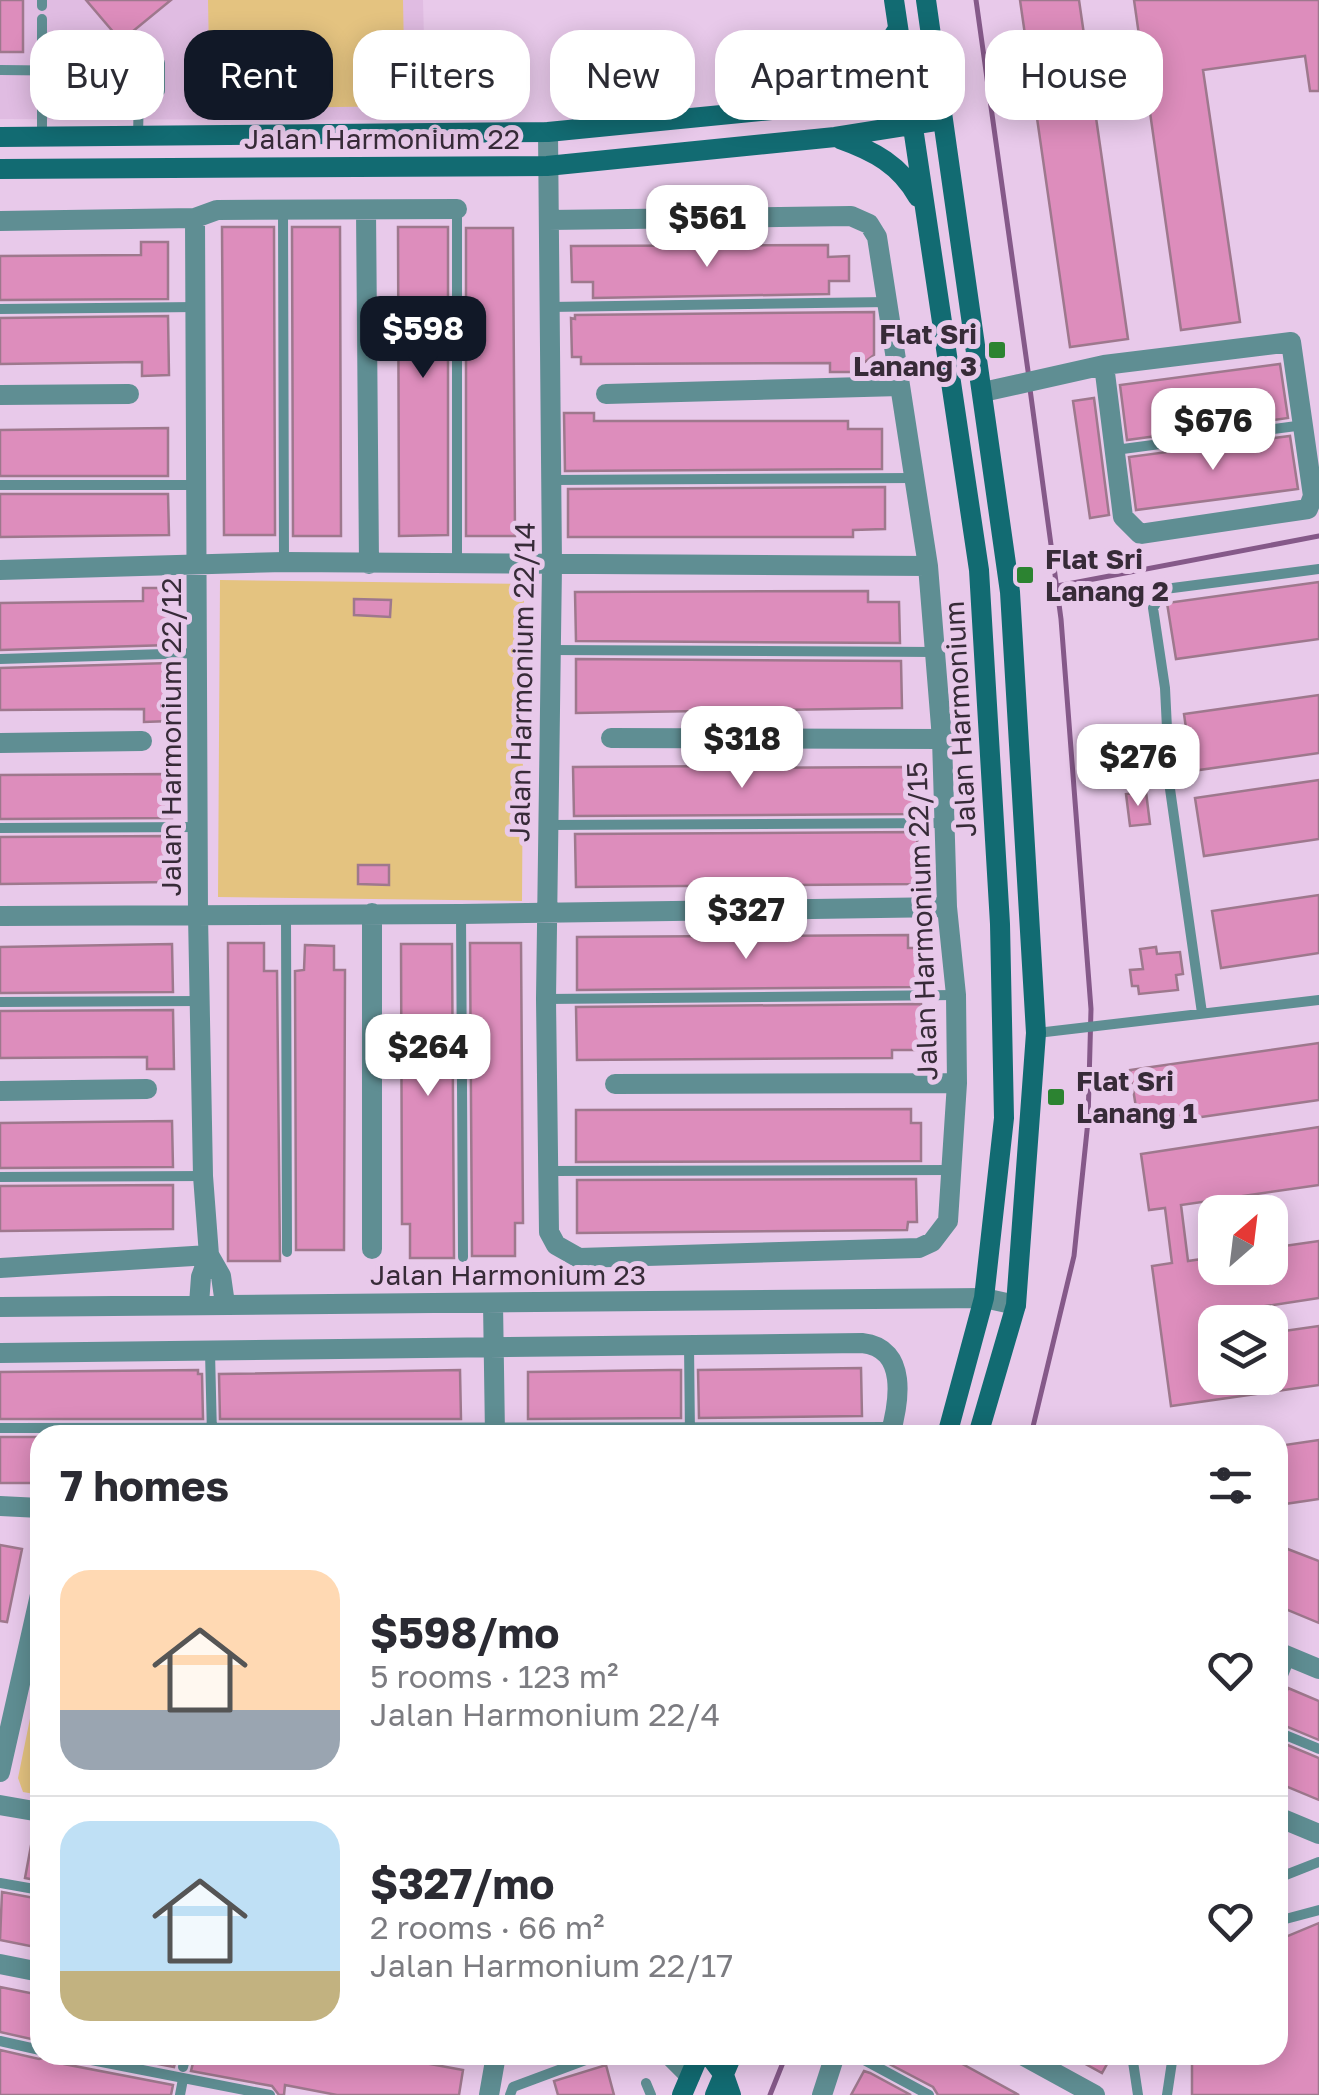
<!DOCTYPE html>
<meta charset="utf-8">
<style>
body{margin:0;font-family:"Golos Text",sans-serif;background:#f7f7f7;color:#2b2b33;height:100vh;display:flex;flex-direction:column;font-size:38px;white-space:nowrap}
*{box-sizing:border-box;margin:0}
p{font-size:32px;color:#7c7c81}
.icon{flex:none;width:55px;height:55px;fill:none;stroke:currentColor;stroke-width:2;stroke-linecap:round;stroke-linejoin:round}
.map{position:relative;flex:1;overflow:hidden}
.sheet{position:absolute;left:30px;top:1425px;width:1258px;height:640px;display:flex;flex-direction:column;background:#fff;border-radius:30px;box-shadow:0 5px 25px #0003}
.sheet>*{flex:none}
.guide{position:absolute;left:30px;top:30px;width:1260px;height:90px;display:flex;gap:20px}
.needle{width:65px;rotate:28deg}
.tools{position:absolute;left:1198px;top:1195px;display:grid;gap:20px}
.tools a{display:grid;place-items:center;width:90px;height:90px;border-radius:20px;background:#fff;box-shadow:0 5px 25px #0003;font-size:50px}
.price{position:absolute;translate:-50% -85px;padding:0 22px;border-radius:20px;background:#fff;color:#222;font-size:32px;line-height:65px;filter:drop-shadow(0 2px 5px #0008)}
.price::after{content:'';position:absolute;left:50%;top:60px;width:30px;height:22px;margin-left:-15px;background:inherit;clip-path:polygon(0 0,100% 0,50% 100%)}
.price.on{background:#111827;color:#fff}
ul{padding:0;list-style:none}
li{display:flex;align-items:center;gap:30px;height:250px;padding:0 30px}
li+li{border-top:2px solid #e1e1e2}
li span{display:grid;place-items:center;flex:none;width:280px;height:200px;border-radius:30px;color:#555}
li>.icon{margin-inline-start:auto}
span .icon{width:120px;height:120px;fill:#fffc;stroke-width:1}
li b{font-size:42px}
h2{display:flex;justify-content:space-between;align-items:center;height:120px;padding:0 30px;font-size:42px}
.tag{padding:0 35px;border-radius:30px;background:#fff;box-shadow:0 5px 25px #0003;font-size:35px;line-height:90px}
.tag.on{background:#111827;color:#fff}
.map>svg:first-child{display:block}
.built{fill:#e0bce2}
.green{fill:#e4c380}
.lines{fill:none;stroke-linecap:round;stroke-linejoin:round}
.stream{stroke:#855989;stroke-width:5}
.building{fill:#dd8dbc;stroke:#9e788d;stroke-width:2.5}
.lane{stroke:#5f8e93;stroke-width:10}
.street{stroke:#5f8e93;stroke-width:20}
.secondary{stroke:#126b72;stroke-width:20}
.poi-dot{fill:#2c8331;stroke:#e8c9ea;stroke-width:4}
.labels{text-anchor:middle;stroke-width:10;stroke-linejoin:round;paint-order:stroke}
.street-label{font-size:28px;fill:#372b38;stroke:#e8c9ea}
.poi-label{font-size:28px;font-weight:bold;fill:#372b38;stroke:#e8c9ea;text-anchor:start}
</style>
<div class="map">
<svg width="1319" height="2095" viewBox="0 0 1319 2095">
<rect width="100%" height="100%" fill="#e8c9ea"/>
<path class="built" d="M0,0H423L426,120L0,119Z"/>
<path class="green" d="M208,0H403L405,106L210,109Z
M220,580L524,584L522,901L218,897Z
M40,1669V1795L23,1792L18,1778Z"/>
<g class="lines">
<path class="stream" d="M976,0L1029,378
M1030,389L1061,619L1091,1009L1088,1121L1074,1256L1031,1435
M1057,586L1319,536
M770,2095L786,2055"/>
</g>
<path class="building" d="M0,0H23V52H0Z
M86,0H171L121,41Z
M1020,0H1079L1128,339L1070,347Z
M1134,0H1319V91H1310L1305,56L1203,70L1240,322L1181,330Z
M147,66L151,68V82H125L126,67Z
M222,227H274L275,535H224Z
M292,227H340L341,536H293Z
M398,227H448V535L399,536Z
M466,228H513L515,536H466Z
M141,242H168V299L0,300V256L141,255Z
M828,245V257L849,256V281H829V294L593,298V282H572L571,246Z
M874,312V355L852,372H830V363L581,364V357H572L571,318L575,319V315Z
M168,316L169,375L142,376V362L0,364V318Z
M1280,364L1288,418L1127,440L1120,385Z
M1094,398L1109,515L1090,518L1073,401Z
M564,413H594V421H848V429H882V469L565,471Z
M168,428V476H0V430Z
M1290,436L1298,489L1136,510L1129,457Z
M885,487V529L853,530V537H568V489Z
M0,494H168L169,535L0,537Z
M1319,582V639L1176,659L1167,603Z
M143,588H170V645L0,650V603L143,601Z
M868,591V602H899L900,643L576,641L575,592Z
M354,599L391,600L390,617L354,615Z
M576,659L901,661L902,708L576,713Z
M170,663L171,721L144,722V709L0,710V668Z
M1319,695V753L1192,771L1184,714Z
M1128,733L1130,757L1115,758L1112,734Z
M732,766V768L915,767V814L574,816L573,767Z
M171,774L172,818L0,819V775Z
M1319,780V839L1204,856L1195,798Z
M1146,792L1150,824L1130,826L1126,794Z
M917,832L918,884L576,887L575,834Z
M171,836L172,882L0,884V837Z
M358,865H389V885L358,884Z
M1319,895V953L1221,968L1212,911Z
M908,935V948H918V987L577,990V937Z
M228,943H264V971H277L280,1261H228Z
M470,943H521L523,1223H515V1256H472Z
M172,944L173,992L0,993V947Z
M401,944H452L454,1258H410V1224H402Z
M305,945L334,946V970H345L344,1250H296L295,971L304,970Z
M1156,947L1157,954L1180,952L1183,974L1176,975L1178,990L1139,994L1138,986H1132L1130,970L1143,969L1140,949Z
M921,1004L922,1050H892V1058L577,1060L576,1007Z
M173,1010L174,1069H147V1057L0,1058V1011Z
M1319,1043V1100L1139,1126L1130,1070Z
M911,1109V1123H921V1161L576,1162V1110Z
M172,1121L173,1167L0,1168V1123Z
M1319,1127V1185L1181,1205L1188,1261L1215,1257V1268H1270V1248L1319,1241V1298L1213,1314L1215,1378H1270V1333L1319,1326V1385L1171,1406L1152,1266L1172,1263L1165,1208L1149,1210L1141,1154Z
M916,1179L917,1222H908L907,1230L577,1233V1180Z
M173,1185V1229L0,1231V1186Z
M861,1368L862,1416L699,1418L698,1370Z
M198,1370V1374H202L203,1419H0V1372Z
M460,1370L461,1419H220L219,1374Z
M670,1370H681V1418L528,1419V1372Z
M0,1437H40V1483H0Z
M1319,1440V1499L1278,1505V1446Z
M0,1545L22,1549L7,1622L0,1621Z
M1285,1548L1319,1561V1623L1278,1606V1567Z
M1288,1688L1319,1701V1740L1278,1723V1713Z
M1278,1741L1319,1758V1800L1278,1783Z
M33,1835L40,1836V1881L25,1878Z
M2,1892L40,1899V1948L0,1940Z
M1319,1923V2095H1192V2055H1278V1940Z
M0,1987L40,1995V2041L0,2032Z
M0,2050L39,2059L57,2055L64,2064L173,2085L171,2095H0Z
M111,2055H177L174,2067Z
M195,2055H381L463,2070L459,2095H337L285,2085L284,2095H279L272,2086L191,2071Z
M880,2055H946L1019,2095H938L933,2087L878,2058Z
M1069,2055H1112L1102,2073Z
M606,2065L614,2095H558L554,2081Z
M864,2071L870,2073L911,2095H851Z"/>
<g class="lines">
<path class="lane" d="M42,0V6
M42,19V138
M149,57L160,63V91H116L117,59Z
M0,70L93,71L102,69L107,55
M138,136L139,92
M283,210L284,562
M550,307L888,302
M0,309L197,307
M1115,450L1304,425
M552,480L914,478
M0,485H198
M457,563V210
M551,650L935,652
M0,659L198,653
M548,825L944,823
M0,828L199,827
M461,914L463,1257
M286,915L287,1252
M547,999L956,995
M0,1002L199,1001
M1202,1013L1170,789L1165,688L1153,608L1165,589L1319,569
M1037,1033L1319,1000
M549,1171L952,1170
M0,1177L203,1176
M689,1345L690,1435
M210,1352L212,1435
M0,1428L893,1427
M1278,1688L1290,1658
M1278,1732L1319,1749
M1278,1878L1319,1862
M0,1883L40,1890
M1278,1921L1319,1910
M0,2041L40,2050
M66,2055L270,2095
M855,2055L929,2095
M1132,2055L1138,2095
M183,2067L186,2055
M646,2083L651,2095
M180,2095L183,2079
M510,2095L513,2087L599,2055
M1167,2095L1173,2055"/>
<path class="street" d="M548,132L552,565L546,999L549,1232L556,1245L579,1258L919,1248L932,1242L948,1221L957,1083L956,995L947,907L942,739L928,566L877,237L869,224L851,216L549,220
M366,210L369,564
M195,218L198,915L203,1176L209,1255L201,1277L199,1304
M0,221L195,218L217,210L457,209
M983,392L1104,365L1291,342L1313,496L1308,509L1140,534L1123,517L1104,365
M606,394L900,386
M0,395L129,394
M0,570L284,562L928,566
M611,738L942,739
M0,743L142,741
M0,916L461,914L947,907
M615,1084L957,1083
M0,1091L147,1089
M372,1249V913
M209,1255L221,1276L225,1304
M0,1268L209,1255
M493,1303L495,1435
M0,1307L984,1298L1016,1305
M0,1353L862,1343C909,1348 899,1403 890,1435
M0,1506L40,1508
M1278,1652L1319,1669
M0,1772L40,1595
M0,1805L40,1812
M1278,1817L1319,1834
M0,1964L40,1972
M669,2055L690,2076
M1022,2055L1095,2095
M489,2095L496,2055
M822,2095L835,2055"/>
<path class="secondary" d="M894,0L979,570L1000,924L1004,1118L984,1298L947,1435
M926,0L1010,592L1036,1033L1016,1305L978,1435
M838,98C873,82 883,69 895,33
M0,137L548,132L823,105L938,88
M840,139C874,151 900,165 918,197
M0,169L547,166L835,137L942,120
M709,2055L724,2075L731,2095
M682,2095L699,2055
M715,2095L732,2055"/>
</g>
<g class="poi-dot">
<rect x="987" y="340" width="20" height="20" rx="5"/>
<rect x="1015" y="565" width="20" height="20" rx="5"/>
<rect x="1046" y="1087" width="20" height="20" rx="5"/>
</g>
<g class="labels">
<g class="street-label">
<text x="382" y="149">Jalan Harmonium 22</text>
<text transform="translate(522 682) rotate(-89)" y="10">Jalan Harmonium 22/14</text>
<text transform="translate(960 719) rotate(-93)" y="10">Jalan Harmonium</text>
<text transform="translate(171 737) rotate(-90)" y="10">Jalan Harmonium 22/12</text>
<text transform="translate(922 921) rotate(-92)" y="10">Jalan Harmonium 22/15</text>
<text x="508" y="1285">Jalan Harmonium 23</text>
</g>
<g class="poi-label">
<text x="977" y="344" text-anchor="end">Flat Sri<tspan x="977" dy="32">Lanang 3</tspan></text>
<text x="1045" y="569">Flat Sri<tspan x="1045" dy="32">Lanang 2</tspan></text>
<text x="1076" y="1091">Flat Sri<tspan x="1076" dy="32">Lanang 1</tspan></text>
</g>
</g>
</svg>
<div class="tools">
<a><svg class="needle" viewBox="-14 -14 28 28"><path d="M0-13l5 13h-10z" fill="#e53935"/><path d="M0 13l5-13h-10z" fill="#7c7c81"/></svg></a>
<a><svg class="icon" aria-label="layers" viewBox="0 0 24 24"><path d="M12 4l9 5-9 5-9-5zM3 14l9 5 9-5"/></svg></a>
</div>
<b class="price" style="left:707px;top:270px">$561</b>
<b class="price on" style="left:423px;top:381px">$598</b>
<b class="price" style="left:1213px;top:473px">$676</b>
<b class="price" style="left:742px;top:791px">$318</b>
<b class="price" style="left:1138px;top:809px">$276</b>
<b class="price" style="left:746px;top:962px">$327</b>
<b class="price" style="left:428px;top:1099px">$264</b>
<div class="guide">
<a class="tag">Buy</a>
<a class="tag on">Rent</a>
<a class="tag">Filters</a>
<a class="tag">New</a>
<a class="tag">Apartment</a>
<a class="tag">House</a>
</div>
<section class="sheet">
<h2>7 homes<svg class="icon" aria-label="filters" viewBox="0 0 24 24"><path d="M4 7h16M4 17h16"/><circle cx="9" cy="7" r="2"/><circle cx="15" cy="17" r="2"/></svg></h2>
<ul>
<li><span style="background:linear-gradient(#ffd9b3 70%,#9aa5b1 0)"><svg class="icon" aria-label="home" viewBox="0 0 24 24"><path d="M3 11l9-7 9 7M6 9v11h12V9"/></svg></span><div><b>$598/mo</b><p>5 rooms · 123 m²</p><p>Jalan Harmonium 22/4</p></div><svg class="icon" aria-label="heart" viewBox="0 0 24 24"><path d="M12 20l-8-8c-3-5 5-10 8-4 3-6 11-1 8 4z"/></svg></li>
<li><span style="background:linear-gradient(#bfe0f5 75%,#c2b280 0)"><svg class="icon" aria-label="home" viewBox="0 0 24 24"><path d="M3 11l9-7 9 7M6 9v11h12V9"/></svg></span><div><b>$327/mo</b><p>2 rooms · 66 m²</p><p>Jalan Harmonium 22/17</p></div><svg class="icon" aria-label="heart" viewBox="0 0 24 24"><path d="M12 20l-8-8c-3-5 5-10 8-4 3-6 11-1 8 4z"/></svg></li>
</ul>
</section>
</div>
